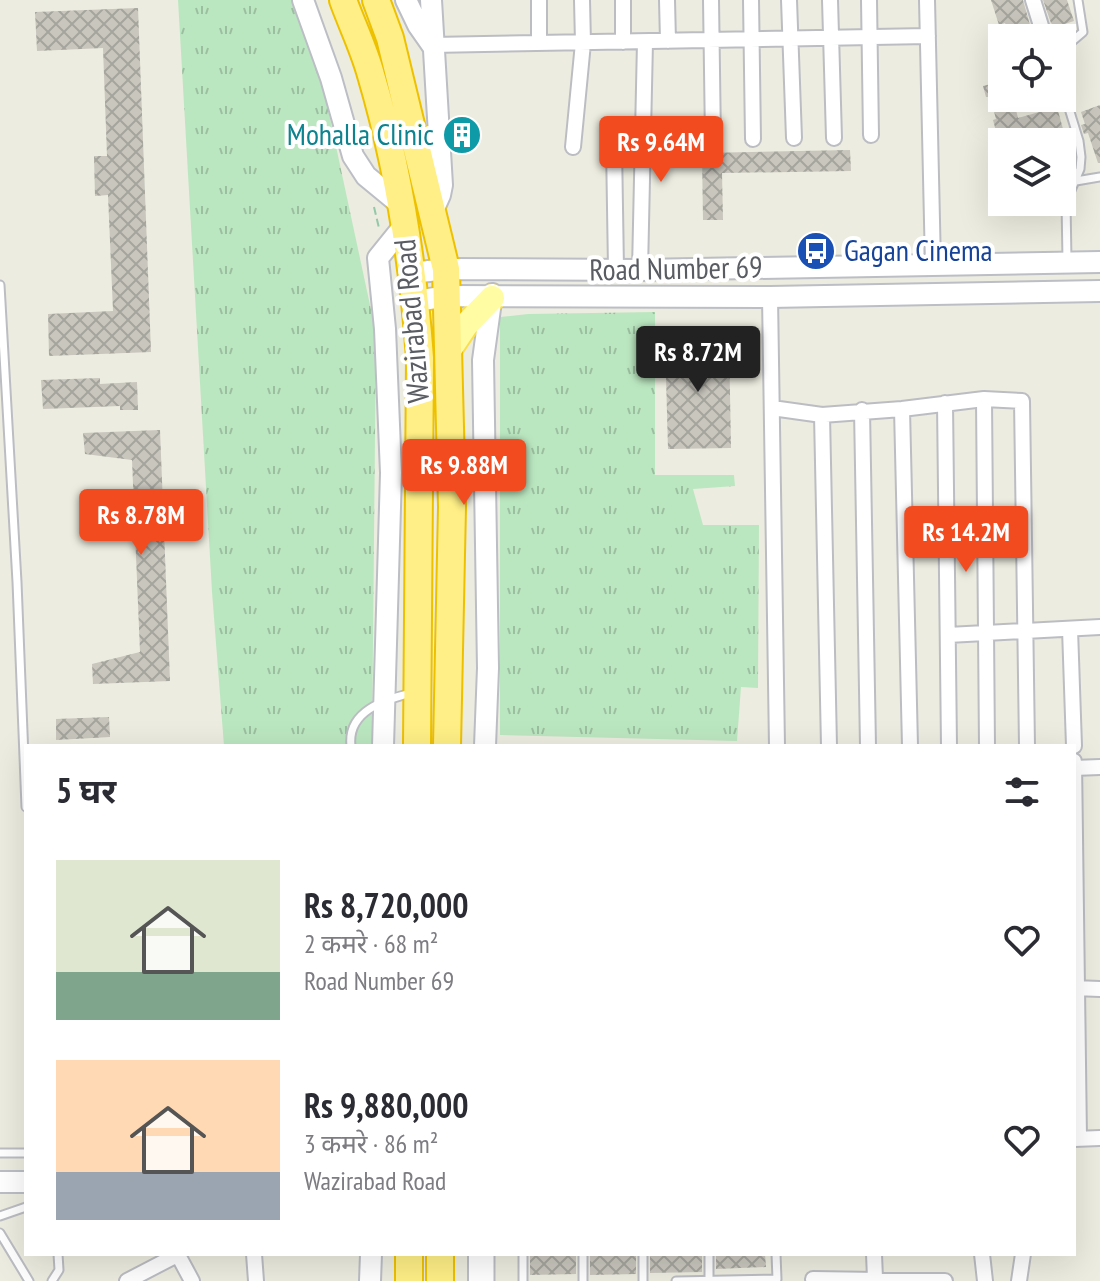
<!DOCTYPE html>
<html lang="hi">
<meta charset="utf-8">
<style>
body{margin:0;font-family:"PT Sans Narrow","Noto Sans Devanagari",sans-serif;background:#f7f7f7;color:#2b2b33;height:100vh;display:flex;flex-direction:column;font-size:30px;white-space:nowrap}
*{box-sizing:border-box;margin:0}
p{font-size:26px;color:#7c7c81}
.icon{flex:none;width:44px;height:44px;fill:none;stroke:currentColor;stroke-width:2;stroke-linecap:round;stroke-linejoin:round}
.map{position:relative;flex:1;overflow:hidden}
.sheet{position:absolute;left:24px;top:744px;width:1052px;height:512px;display:flex;flex-direction:column;background:#fff;border-radius:0px;box-shadow:0 8px 32px #0002}
.sheet>*{flex:none}
.fabs{position:absolute;left:988px;top:24px;display:grid;gap:16px}
.fabs a{display:grid;place-items:center;width:88px;height:88px;border-radius:0px;background:#fff;box-shadow:0 8px 32px #0002;font-size:40px}
.price{position:absolute;translate:-50% -68px;padding:0 18px;border-radius:8px;background:#f34b20;color:#fff;font-size:26px;line-height:52px;filter:drop-shadow(0 2px 4px #0008)}
.price::after{content:'';position:absolute;left:50%;top:48px;width:24px;height:18px;margin-left:-12px;background:inherit;clip-path:polygon(0 0,100% 0,50% 100%)}
.price.on{background:#222;color:#fff}
ul{padding:0;list-style:none}
li{display:flex;align-items:center;gap:24px;height:200px;padding:0 32px}
li span{display:grid;place-items:center;flex:none;width:224px;height:160px;border-radius:0px;color:#555}
li>.icon{margin-inline-start:auto}
span .icon{width:96px;height:96px;fill:#fffc;stroke-width:1}
li b{font-size:34px}
h2{display:flex;justify-content:space-between;align-items:center;height:96px;padding:0 32px;font-size:34px}
.map>svg:first-child{display:block}
.grass{fill:url(#grass-tufts)}
.building{fill:url(#building-cross-hatch)}
.lines{fill:none;stroke-linecap:round;stroke-linejoin:round}
.lane-casing{stroke:#bbbdc3;stroke-width:11}
.street-casing{stroke:#bbbdc3;stroke-width:18}
.secondary-casing{stroke:#bbbec5;stroke-width:24}
.primary-casing{stroke:#fadf4d;stroke-width:28}
.highway-casing{stroke:#eec100;stroke-width:30}
.path{stroke:#93c8a9;stroke-width:2;stroke-dasharray:8 4;stroke-linecap:butt}
.lane{stroke:#fff;stroke-width:7}
.street{stroke:#fff;stroke-width:14}
.secondary{stroke:#fff;stroke-width:20}
.primary{stroke:#fffca4;stroke-width:24}
.highway{stroke:#ffef86;stroke-width:26}
.labels{text-anchor:middle;stroke-width:8;stroke-linejoin:round;paint-order:stroke}
.culture-label{font-size:30px;fill:#0d838f;stroke:#fff;text-anchor:end}
.transit-label{font-size:30px;fill:#164399;stroke:#fff;text-anchor:start}
.street-label{font-size:30px;fill:#595c63;stroke:#fff}
</style>
<div class="map">
<svg width="1100" height="1281" viewBox="0 0 1100 1281">
<defs>
<pattern id="grass-tufts" width="24" height="20" patternUnits="userSpaceOnUse" patternTransform="scale(2)"><rect width="24" height="20" fill="#bbe7c0"/><path d="M3 7l-1-3M5 7V3M7 7l1-3M15 17l-1-3M17 17v-4M19 17l1-3" fill="none" stroke="#9bbea0"/></pattern>
<pattern id="building-cross-hatch" width="8" height="8" patternUnits="userSpaceOnUse" patternTransform="scale(2)"><rect width="8" height="8" fill="#c8c6bd"/><path d="M0 0l8 8M0 8l8-8" fill="none" stroke="#a5a49d"/></pattern>
</defs>
<rect width="100%" height="100%" fill="#edece0"/>
<path class="grass" d="M178,0H293L322,81L376,333L372,746H224L212,592Z
M655,312V475H734L735,486L693,489L703,525H759L758,688L741,687L737,741L500,735V317L528,314Z"/>
<path class="building" d="M991,0H1023L1032,32L1037,38H1010L1005,23L999,25Z
M1043,0H1067L1074,21L1055,27L1051,23Z
M138,8L151,352L49,356L48,314L113,311L108,195L95,196L94,156H107L103,48L37,51L35,12Z
M1002,74V98H1013L1018,118L1057,107L1063,129L1068,128L1071,138L1065,139L1066,142H999L993,120L996,119L990,97H986L983,86L991,84L989,78Z
M1100,105V163H1098L1088,133L1084,134L1081,125L1085,124L1081,112Z
M850,150L851,171L722,173L723,220H703L702,153Z
M729,340L731,448L668,449L665,341Z
M100,378V384L137,382L138,410H120V406L43,409L41,380Z
M160,430L170,681L93,684L92,664L140,652L132,460L85,454L83,433Z
M109,717L110,737L56,740V719Z
M530,1254H576V1274L530,1275Z
M590,1254H636V1274L590,1275Z
M650,1254H702V1272L650,1273Z
M716,1254H765L766,1267L716,1269Z"/>
<g class="lines">
<g class="lane-casing">
<path id="lane" d="M1063,49L1083,32L1078,0
M1062,63L1067,102L1079,141L1081,157L1080,169L1066,202L1067,260
M1076,181L1100,177
M0,285L17,582L26,807
M351,746C347,711 384,700 411,693
M0,1153H26
M0,1216L26,1207
M0,1233L29,1281
M490,1254V1281
M583,1254V1281
M643,1254V1281
M709,1254V1279
M52,1281L59,1270L58,1254
M523,1281V1254
M676,1281L777,1279L776,1254"/>
</g>
<g class="street-casing">
<path id="street" d="M539,0V43
M623,0V42
M667,0L668,41
M711,0L713,140
M751,0L753,139
M789,0L794,138
M830,0L834,138
M869,0L871,135
M927,0L933,265
M1033,0L1042,29L1052,38
M432,45L928,36
M1062,47L1063,48
M614,146L616,269
M573,147L583,43L582,0
M640,270L645,42
M770,297L777,746
M984,399L987,746
M945,403L949,746
M772,408L822,415L902,409L984,399L1022,401L1027,746
M902,409L910,746
M862,410L868,746
M822,415L829,746
M1070,629L1074,746
M948,635L1100,627
M1074,761L1079,1139
M1074,768L1100,767
M1074,988L1100,989
M1074,1139L1100,1138
M254,1254L256,1281
M874,1254L875,1278
M982,1254L985,1281
M178,1255L192,1281
M813,1279L945,1281
M127,1281L179,1254
M1019,1281L1023,1254"/>
</g>
<g class="secondary-casing">
<path id="secondary" d="M303,0L331,78L353,156L366,176L400,204
M406,0L418,25L432,45
M431,0L442,185L440,195L432,213
M412,273L446,269L640,270L1100,262
M416,301L448,296L770,297L1100,291
M383,746L391,473L385,329L378,258L403,227
M485,746L488,668L483,360L492,294
M0,1182H26
M479,1254V1281
M370,1281L371,1254"/>
</g>
<g class="primary-casing">
<path id="primary" d="M449,350L465,326L492,298"/>
</g>
<g class="highway-casing">
<path id="highway" d="M343,0C352,25 364,49 371,75C398,166 413,264 420,358L417,746
M376,0L390,38L446,269L452,507L447,746
M409,1281V1254
M440,1281V1254"/>
</g>
<path class="path" d="M374,207L379,228"/>
<use href="#lane" class="lane"/>
<use href="#street" class="street"/>
<use href="#secondary" class="secondary"/>
<use href="#primary" class="primary"/>
<use href="#highway" class="highway"/>
</g>
<defs>
<g id="building-disc" transform="scale(2)"><circle r="9.5" fill="#0f9aa8" stroke="#fff"/><path d="M-4-6H4V6H1V3H-1V6H-4ZM-2.5-4.3h1.7v1.8h-1.7ZM.8-4.3h1.7v1.8H.8ZM-2.5-1h1.7V.8h-1.7ZM.8-1h1.7V.8H.8Z" fill="#fff"/></g>
<g id="bus-disc" transform="scale(2)"><circle r="9.5" fill="#1a4fb4" stroke="#fff"/><path d="M-5-6H5V4H4V6H2V4H-2V6H-4V4H-5ZM-3.5-4V0h7V-4ZM-3.5 1.2v1.5H-2V1.2ZM2 1.2v1.5H3.5V1.2Z" fill="#fff"/></g>
</defs>
<g fill-rule="evenodd">
<use href="#building-disc" x="462" y="135"/>
<use href="#bus-disc" x="816" y="251"/>
</g>
<g class="labels">
<g class="culture-label">
<text x="434" y="145">Mohalla Clinic</text>
</g>
<g class="transit-label">
<text x="844" y="261">Gagan Cinema</text>
</g>
<g class="street-label">
<text transform="translate(676 269) rotate(-1)" y="10">Road Number 69</text>
<text transform="translate(412 321) rotate(-95)" y="10">Wazirabad Road</text>
</g>
</g>
</svg>
<div class="fabs">
<a><svg class="icon" aria-label="locate" viewBox="0 0 24 24"><circle cx="12" cy="12" r="6"/><path d="M12 2v4M12 18v4M2 12h4M18 12h4"/></svg></a>
<a><svg class="icon" aria-label="layers" viewBox="0 0 24 24"><path d="M12 4l9 5-9 5-9-5zM3 14l9 5 9-5"/></svg></a>
</div>
<b class="price" style="left:661px;top:184px">Rs 9.64M</b>
<b class="price on" style="left:698px;top:394px">Rs 8.72M</b>
<b class="price" style="left:464px;top:507px">Rs 9.88M</b>
<b class="price" style="left:141px;top:557px">Rs 8.78M</b>
<b class="price" style="left:966px;top:574px">Rs 14.2M</b>
<section class="sheet">
<h2>5 घर<svg class="icon" aria-label="filters" viewBox="0 0 24 24"><path d="M4 7h16M4 17h16"/><circle cx="9" cy="7" r="2"/><circle cx="15" cy="17" r="2"/></svg></h2>
<ul>
<li><span style="background:linear-gradient(#dfe7d0 70%,#7fa58c 0)"><svg class="icon" aria-label="home" viewBox="0 0 24 24"><path d="M3 11l9-7 9 7M6 9v11h12V9"/></svg></span><div><b>Rs 8,720,000</b><p>2 कमरे · 68 m²</p><p>Road Number 69</p></div><svg class="icon" aria-label="heart" viewBox="0 0 24 24"><path d="M12 20l-8-8c-3-5 5-10 8-4 3-6 11-1 8 4z"/></svg></li>
<li><span style="background:linear-gradient(#ffd9b3 70%,#9aa5b1 0)"><svg class="icon" aria-label="home" viewBox="0 0 24 24"><path d="M3 11l9-7 9 7M6 9v11h12V9"/></svg></span><div><b>Rs 9,880,000</b><p>3 कमरे · 86 m²</p><p>Wazirabad Road</p></div><svg class="icon" aria-label="heart" viewBox="0 0 24 24"><path d="M12 20l-8-8c-3-5 5-10 8-4 3-6 11-1 8 4z"/></svg></li>
</ul>
</section>
</div>
